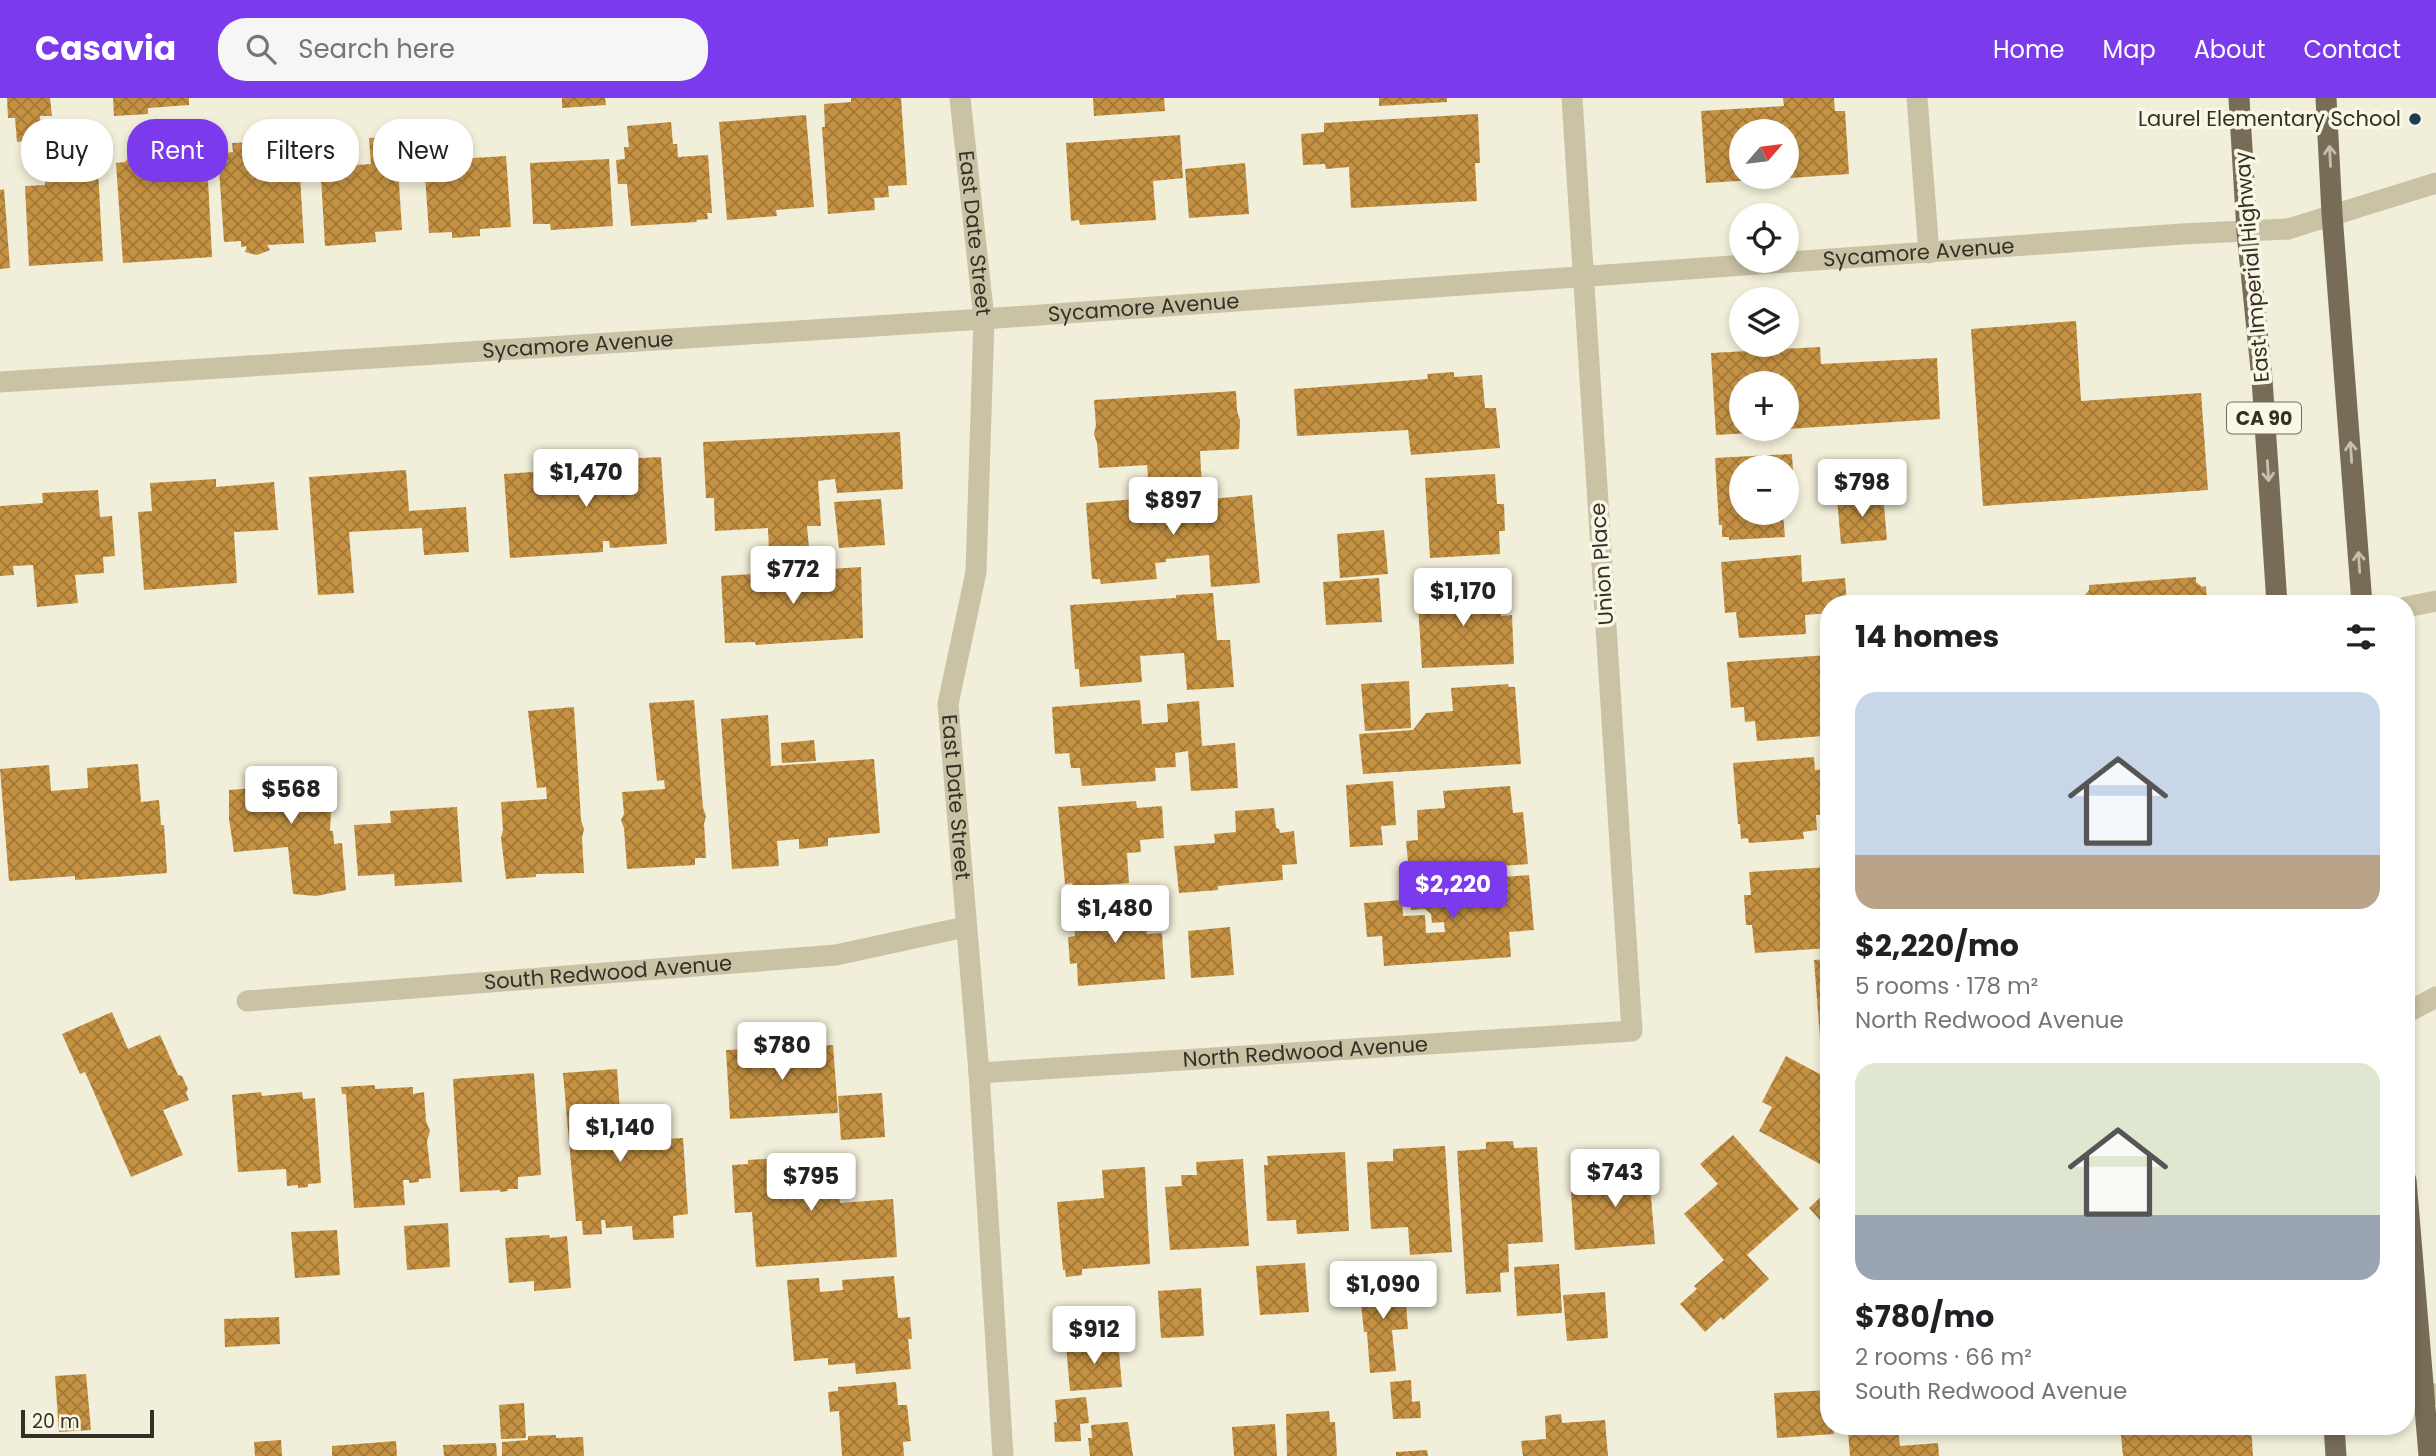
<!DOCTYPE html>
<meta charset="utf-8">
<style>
body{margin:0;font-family:Poppins,sans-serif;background:#f6f6f6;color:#202124;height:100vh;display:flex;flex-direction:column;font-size:26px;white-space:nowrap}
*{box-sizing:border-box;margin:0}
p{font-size:23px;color:#757577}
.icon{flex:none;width:38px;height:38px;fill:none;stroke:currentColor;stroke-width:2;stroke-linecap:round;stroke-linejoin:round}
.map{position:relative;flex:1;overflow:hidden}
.drawer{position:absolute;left:1820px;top:497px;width:595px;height:840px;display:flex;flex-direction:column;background:#fff;border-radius:28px;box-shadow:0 4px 10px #0003}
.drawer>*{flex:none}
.top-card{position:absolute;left:21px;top:21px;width:665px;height:63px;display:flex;gap:14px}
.needle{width:46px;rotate:62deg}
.tools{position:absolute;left:1729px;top:21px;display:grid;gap:14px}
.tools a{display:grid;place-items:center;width:70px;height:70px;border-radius:50%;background:#fff;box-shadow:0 4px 10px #0003;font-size:35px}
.scale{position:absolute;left:21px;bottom:18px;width:133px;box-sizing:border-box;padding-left:7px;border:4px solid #353026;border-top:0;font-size:19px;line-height:24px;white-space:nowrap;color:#353026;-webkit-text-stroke:5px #f9f7e5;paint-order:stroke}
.price{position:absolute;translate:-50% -60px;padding:0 16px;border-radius:7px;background:#fff;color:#222;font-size:23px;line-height:46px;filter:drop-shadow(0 2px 4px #0008)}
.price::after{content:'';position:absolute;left:50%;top:42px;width:21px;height:16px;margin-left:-10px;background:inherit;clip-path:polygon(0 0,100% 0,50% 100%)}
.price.on{background:#7c3aed;color:#fff}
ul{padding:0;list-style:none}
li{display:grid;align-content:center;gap:14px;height:371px;padding:0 35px}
li span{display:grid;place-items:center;height:217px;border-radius:21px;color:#555}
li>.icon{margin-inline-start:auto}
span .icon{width:126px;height:126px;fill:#fffc;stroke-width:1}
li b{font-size:30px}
h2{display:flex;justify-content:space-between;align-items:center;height:84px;padding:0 35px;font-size:30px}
.tag{padding:0 24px;border-radius:28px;background:#fff;box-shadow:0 4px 10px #0003;font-size:24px;line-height:63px}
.tag.on{background:#7c3aed;color:#fff}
header{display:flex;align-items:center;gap:42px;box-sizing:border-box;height:98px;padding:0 35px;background:#7c3aed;color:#fff}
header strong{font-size:33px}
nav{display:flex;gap:38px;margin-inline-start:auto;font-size:24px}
.search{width:490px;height:63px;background:#f6f6f6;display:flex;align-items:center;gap:18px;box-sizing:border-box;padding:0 24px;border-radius:28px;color:#757577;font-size:26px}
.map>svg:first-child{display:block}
.building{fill:url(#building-cross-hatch)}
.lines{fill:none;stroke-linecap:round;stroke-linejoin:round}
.lane{stroke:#c9c2a5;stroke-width:21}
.street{stroke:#c9c2a5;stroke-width:21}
.primary{stroke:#776d57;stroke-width:21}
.oneway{stroke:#c5c0ac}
.poi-dot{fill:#1c3d56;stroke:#f9f7e5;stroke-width:2.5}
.labels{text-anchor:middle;stroke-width:7;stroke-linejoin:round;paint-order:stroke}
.shield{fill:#f9f7e5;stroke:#706c5f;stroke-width:2}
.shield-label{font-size:19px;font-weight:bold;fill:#353026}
.poi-label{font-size:21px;fill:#353026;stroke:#f9f7e5;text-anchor:end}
.street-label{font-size:21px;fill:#353026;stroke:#f9f7e5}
</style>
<header>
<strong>Casavia</strong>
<div class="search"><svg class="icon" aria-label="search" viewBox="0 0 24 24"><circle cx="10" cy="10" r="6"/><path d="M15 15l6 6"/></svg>Search here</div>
<nav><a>Home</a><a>Map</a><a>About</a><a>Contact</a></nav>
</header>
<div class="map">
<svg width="2436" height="1358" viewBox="0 0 2436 1358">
<defs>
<pattern id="building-cross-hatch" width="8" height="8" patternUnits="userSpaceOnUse" patternTransform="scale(1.75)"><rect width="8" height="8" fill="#c59243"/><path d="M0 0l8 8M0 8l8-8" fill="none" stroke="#a17838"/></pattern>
</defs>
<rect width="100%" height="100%" fill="#f1eed9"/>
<path class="building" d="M7,0H50L52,18H40L42,42L17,44L15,20H8Z
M113,0H189V7L148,10V16L114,18Z
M562,0H605L606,7L562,10Z
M851,0H901L907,87L888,88L889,99L874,100L875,112L828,116L822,29H825L824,6L851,4Z
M1093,0H1164L1165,13L1094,18Z
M1379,0H1447V4L1379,8Z
M1783,0H1834L1835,13H1845L1849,76L1790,80L1791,77H1787V33H1741V79H1770V81L1706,85L1701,13L1784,8Z
M1478,16L1480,65H1475L1477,103L1351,110L1349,69L1326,71L1325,66L1303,67L1301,36L1324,34V25Z
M806,17L814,109L776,112L777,118L727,122L719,24Z
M671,24L673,46H677L678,59L708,57L712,115H707L708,121L696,122L697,124L631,128L627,86H618L616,62L625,61L624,49H629L627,28Z
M341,28L342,33H339L355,61L356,67L371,66L369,40L400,38L402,70H398L402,132L375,134L376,144L325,148L318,29Z
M96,36L103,163L29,168L25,88L45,87V83L56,82L54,38Z
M1180,37L1183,80L1153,83L1156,122L1080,127L1079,122L1071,123L1066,45Z
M255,44V53H260L263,80L300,78L304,145L267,147L270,152L257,157L245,154L247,148L241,149V143L224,144L218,56L233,54L232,45Z
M197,54L207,63L212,159L123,165L116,65L125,64L129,59L145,58L149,62L158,61L159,69H165L164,65L174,55Z
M506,58L511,129L480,131V138L452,140V134L429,135L424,63Z
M609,61L613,128L551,132L550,126H533L530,65Z
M1245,65L1249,116L1189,120L1185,71Z
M4,91L10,170L0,171V92Z
M2076,223L2081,303L2201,295L2208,392L1983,408L1971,231Z
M1820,249L1821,266L1937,260L1940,321L1787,331V285H1741V331H1749L1750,335L1716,337L1711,255Z
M1454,274V279L1482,277L1485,310H1496L1500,350L1411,357L1408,332L1297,338L1294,291L1428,281L1427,276Z
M1236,293L1237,313L1240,322L1239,351L1200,353L1202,389L1149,392L1147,367L1099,370L1097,345L1094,336L1096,327L1094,302Z
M900,334L903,391L837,395L835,381L818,383L821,428H807L809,450L769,453L768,430L715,433L714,400H706L703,344Z
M1792,356L1795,408H1787V369H1741V415H1783L1785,439L1729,442V439H1722V427H1719L1715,360Z
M661,359L667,446L610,450L609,443H603V454L510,460L504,376L559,372V380L587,378L586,369L603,368L602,362Z
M406,372L409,413L466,409L469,454L424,457L422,430L349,434L354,495L318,497L309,379Z
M1495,376L1497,406H1504L1505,433H1499L1500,456L1430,460L1425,380Z
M216,381V389L274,384L278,432L234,434L237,485L144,492L138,414L152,413L150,385Z
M98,392L100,419L112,418L115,458L103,459L104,475L75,477L78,505L37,509L33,467L13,468L14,477L0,478V408L43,405L42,395Z
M1211,395L1212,401L1252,397L1260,485L1211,489L1209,457L1166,461V464L1155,465L1157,481L1101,486L1100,481H1092L1086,405Z
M1883,396L1887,442L1841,446L1837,400Z
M881,401L885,447L839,450L834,404Z
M1384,432L1388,476L1340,480L1337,436Z
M1801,457L1802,484L1845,480L1847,506H1829V515L1805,517L1806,536L1739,540L1736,514L1725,515L1721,464Z
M861,469L863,540L756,547L755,544L725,545L721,478Z
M2196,479V484L2202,489L2206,488L2207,506H2079L2078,498L2085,497L2089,492V487Z
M1379,480L1382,524L1326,527L1323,484Z
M1487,486V504H1500L1501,518L1512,517L1514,566L1422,570L1417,490Z
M1213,495L1217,542H1230L1234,589L1187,592L1184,555L1140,558L1142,584L1080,589L1079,571H1075L1070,507L1176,500V497Z
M1892,501V506H1857V504Z
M1829,557V634L1823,638L1757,643L1755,623L1745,624L1744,609L1731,610L1727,564Z
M1409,583L1411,630L1365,633L1361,586Z
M1508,586L1509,589H1515L1521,666L1363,676L1359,636L1413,632L1426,615L1453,613L1451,590Z
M694,602L703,710L706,718L704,726L706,760H695V767L627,771L624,730L621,722L624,716L622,694L665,691L664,682L657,683L649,605Z
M1140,602L1142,626L1168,624L1167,606L1199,603L1202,648L1235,645L1238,690L1191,693L1188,653L1175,655L1176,669L1155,670L1156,683L1082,688L1080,670H1071L1069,655L1055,656L1052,609Z
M574,609L581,722L584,731L582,740L584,775L536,776V779L506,781L501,740L503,732L501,704L547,701L546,689L537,690L528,613Z
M768,617L771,668L874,661L880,735L828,740V748L799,751V741L777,743L779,768L732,771L721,621Z
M814,642L816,663L782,665L781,645Z
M1814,659L1815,672L1829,671V717H1816L1817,732L1803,734L1804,741L1749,745L1748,740L1741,741L1740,726H1738L1733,665Z
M138,666L141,704L159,702L161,727H164L167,775L75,782V778L9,783L0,671L49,667L51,693L88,690L87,670Z
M328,669L330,697H327L331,713L330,733H333L334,746L342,745L346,792L316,798L293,796L288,749L234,754L229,721V692L254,690L253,675Z
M1393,683L1396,727L1381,728L1383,747L1350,749L1346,687Z
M1510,688L1513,715L1523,714L1528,766L1409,774L1406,743L1418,742L1417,712L1445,710L1443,693Z
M1136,703L1137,710L1162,708L1164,740L1140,742L1141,754L1127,755L1129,785L1073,789L1072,785L1065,786L1058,709Z
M457,709L462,784L395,788L394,776L358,778L354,727L391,725L390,713Z
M1274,710L1276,730L1279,731L1280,735L1294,733L1297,766L1282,767L1283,782L1218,788V792L1179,795L1174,748L1215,745L1214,736L1236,734L1235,713Z
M1829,769V850L1755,855L1752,827H1746L1744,797H1751L1749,774Z
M1529,777L1534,832L1509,834L1511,859L1384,868L1382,838L1367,839L1364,805L1402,802L1403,818L1425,817L1426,835L1445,834L1444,824L1432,825L1431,816L1425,811L1411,812L1409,786Z
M1145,804L1147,836L1162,835L1165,881L1078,888L1077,865L1070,866L1068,839L1075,838L1073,808Z
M1230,829L1234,877L1191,880L1188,833Z
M1829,861V940H1820L1814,862Z
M112,914L128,951L160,937L178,977L182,978L188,991L186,995L189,1002L163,1012L183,1057L131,1079L85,974L80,976L62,936Z
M833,947L838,1015L730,1021L726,952Z
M1786,958L1829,981V1071L1759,1033L1772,1009L1762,1004Z
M617,971L622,1044L634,1043L633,1038L665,1036V1041L683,1040L688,1116L673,1118L674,1140L633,1142L632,1128L606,1130L605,1122H601L602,1136L583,1137L582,1123H576L563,975Z
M534,975L541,1077L518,1079V1091H508V1093L500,1094V1092L460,1094L453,981Z
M375,987V991L413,989V996L424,994L426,1023L430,1033L427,1043L431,1080L419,1081V1084L409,1085V1082H403L405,1107L354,1110L346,996H342L341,989Z
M261,994L262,998L302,994L303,1001L315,1000L321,1085L308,1086V1089L298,1090V1087L287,1088L286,1071L238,1074L232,997Z
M882,995L885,1039L841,1042L838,998Z
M1733,1037L1799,1111L1747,1157L1769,1181L1723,1222L1721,1219L1705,1234L1680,1206L1697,1191L1694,1188L1724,1162L1684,1116L1718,1086L1700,1066Z
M1513,1043L1514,1050L1537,1049L1543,1144L1508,1146L1509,1174L1500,1175L1501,1194L1466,1196L1457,1053L1486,1051V1044Z
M1445,1048L1452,1154L1410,1157L1408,1129L1371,1131L1367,1064L1393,1063V1051Z
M1345,1054L1349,1133L1297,1136L1296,1122L1267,1123L1264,1067H1268L1267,1058Z
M837,1057V1068L852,1067L855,1096H839L840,1105L893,1101L897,1159L756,1169L752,1114L735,1115L732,1067L748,1066V1062Z
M1243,1061L1249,1148L1170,1152L1165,1089L1182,1088L1181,1077H1197L1196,1064Z
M1648,1064L1655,1146L1575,1152L1571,1094L1588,1093V1082L1602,1081L1601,1067Z
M1145,1069L1150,1166L1082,1171V1177L1066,1179L1065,1172H1063L1057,1104L1104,1100L1102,1072Z
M1829,1091V1132L1809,1110Z
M448,1125L450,1169L407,1172L404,1128Z
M337,1132L340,1177L295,1180L291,1134Z
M549,1137L550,1140L567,1138L571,1190L534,1193V1183L509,1185L505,1140Z
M1305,1165L1309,1214L1260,1217L1256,1168Z
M1559,1166L1562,1215L1517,1218L1514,1169Z
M894,1178L898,1220L910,1219L912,1241H908L911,1271L856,1276L855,1265L828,1267V1260L794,1263L787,1182L819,1180L820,1194L843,1192L842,1182Z
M1404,1183L1408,1231L1392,1232L1396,1273L1370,1275L1367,1234H1364L1359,1186Z
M1201,1190L1204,1238L1161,1240L1158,1193Z
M1605,1194L1608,1240L1567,1243L1563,1197Z
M279,1219L280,1246L225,1249L224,1221Z
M1118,1242L1122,1289L1070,1293L1066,1247Z
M86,1276L91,1332L59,1334L55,1278Z
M1411,1282L1412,1304L1420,1303L1421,1320L1393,1321L1390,1284Z
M896,1284L898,1307H907L911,1343L903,1344L904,1358H842L839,1313L830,1314L828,1294L838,1293V1289Z
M1829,1292V1328H1833L1834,1336L1777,1340L1774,1295Z
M1086,1299L1089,1325L1080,1326L1081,1343L1055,1344L1054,1324L1057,1325L1055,1302Z
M524,1305L526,1340L501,1341L499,1307Z
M1329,1313L1330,1324H1335L1337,1358H1287L1286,1316Z
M1561,1316L1562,1325L1605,1322L1608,1358H1523L1521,1343L1546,1341L1545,1318Z
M1128,1324L1133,1358H1090L1088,1340H1092L1091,1327Z
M1275,1326L1277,1358H1234L1232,1329Z
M2120,1328H2251L2253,1358H2123Z
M1898,1330L1900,1348L1938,1345L1939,1358H1850L1848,1334Z
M556,1337V1340L583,1339L584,1358H502V1344L528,1342V1338Z
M281,1342L282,1358H255L254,1344Z
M396,1343L397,1358H332V1348Z
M496,1345L497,1358H444L443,1347Z
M1427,1352L1428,1358H1396V1354Z"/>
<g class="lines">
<path class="lane" d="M1917,0L1929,155
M2288,131L2436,85
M2406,915L2436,899"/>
<g class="street">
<path id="s1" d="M960,0L984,221L976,474L948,606L979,975L1003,1358"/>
<path id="s2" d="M0,284L984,221L2182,136L2288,131"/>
<path d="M2406,509L2436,503"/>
<path id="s3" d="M247,903L836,857L965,829"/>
<path id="s4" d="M979,975L1632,933L1572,0"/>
<path d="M2406,1300L2436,1296"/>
</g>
<path class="primary" d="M2239,0L2247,134L2262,281L2277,506
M2326,0L2332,116L2362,506
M2406,1082L2429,1358
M2334,1328L2336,1358"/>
</g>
<defs><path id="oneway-shaft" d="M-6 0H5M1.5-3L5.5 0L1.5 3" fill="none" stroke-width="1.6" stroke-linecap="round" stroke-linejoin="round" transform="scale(1.75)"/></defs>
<g class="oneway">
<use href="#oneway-shaft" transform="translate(2330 58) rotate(-93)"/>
<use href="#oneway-shaft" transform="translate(2351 354) rotate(-94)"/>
<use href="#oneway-shaft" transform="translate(2268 373) rotate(86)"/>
<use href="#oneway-shaft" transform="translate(2359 464) rotate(-94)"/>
</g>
<circle class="poi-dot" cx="2415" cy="21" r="7"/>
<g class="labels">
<rect class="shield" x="2227" y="304.5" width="74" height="31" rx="5"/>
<g class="shield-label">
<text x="2264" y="327">CA 90</text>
</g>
<g class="poi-label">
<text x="2401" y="28">Laurel Elementary School</text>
</g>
<g class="street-label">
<text dy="7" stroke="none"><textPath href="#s1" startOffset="136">East Date Street</textPath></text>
<text dy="7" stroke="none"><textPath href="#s2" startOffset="1923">Sycamore Avenue</textPath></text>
<text transform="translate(2252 169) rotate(-95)" y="7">East Imperial Highway</text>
<text dy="7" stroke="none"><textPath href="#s2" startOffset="1146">Sycamore Avenue</textPath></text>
<text dy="7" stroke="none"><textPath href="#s2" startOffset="579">Sycamore Avenue</textPath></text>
<text transform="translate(1602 466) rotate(-94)" y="7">Union Place</text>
<text dy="7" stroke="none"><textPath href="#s1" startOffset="704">East Date Street</textPath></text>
<text dy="7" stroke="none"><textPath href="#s3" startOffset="362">South Redwood Avenue</textPath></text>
<text dy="7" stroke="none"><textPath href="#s4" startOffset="327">North Redwood Avenue</textPath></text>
</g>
</g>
</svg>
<div class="tools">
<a><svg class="needle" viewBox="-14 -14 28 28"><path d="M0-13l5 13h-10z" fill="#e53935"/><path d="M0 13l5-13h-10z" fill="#757577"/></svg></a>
<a><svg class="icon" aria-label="locate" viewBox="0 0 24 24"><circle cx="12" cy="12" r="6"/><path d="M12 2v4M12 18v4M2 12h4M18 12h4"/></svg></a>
<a><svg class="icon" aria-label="layers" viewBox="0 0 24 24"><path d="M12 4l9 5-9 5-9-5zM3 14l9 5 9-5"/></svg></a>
<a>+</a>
<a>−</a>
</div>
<div class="scale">20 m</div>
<b class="price" style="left:586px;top:411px">$1,470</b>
<b class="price" style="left:1862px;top:421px">$798</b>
<b class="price" style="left:1173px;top:439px">$897</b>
<b class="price" style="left:793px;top:508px">$772</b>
<b class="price" style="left:1463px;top:530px">$1,170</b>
<b class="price" style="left:291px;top:728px">$568</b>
<b class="price on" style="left:1453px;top:823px">$2,220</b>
<b class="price" style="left:1115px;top:847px">$1,480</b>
<b class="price" style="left:782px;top:984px">$780</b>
<b class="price" style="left:620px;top:1066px">$1,140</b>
<b class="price" style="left:1615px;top:1111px">$743</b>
<b class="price" style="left:811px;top:1115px">$795</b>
<b class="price" style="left:1383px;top:1223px">$1,090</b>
<b class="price" style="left:1094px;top:1268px">$912</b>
<div class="top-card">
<a class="tag">Buy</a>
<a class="tag on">Rent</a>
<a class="tag">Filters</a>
<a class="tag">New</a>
</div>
<section class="drawer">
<h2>14 homes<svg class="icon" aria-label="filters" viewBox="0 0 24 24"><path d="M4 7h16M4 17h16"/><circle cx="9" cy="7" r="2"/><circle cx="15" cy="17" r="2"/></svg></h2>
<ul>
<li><span style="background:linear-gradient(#c9d6e8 75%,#b9a48a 0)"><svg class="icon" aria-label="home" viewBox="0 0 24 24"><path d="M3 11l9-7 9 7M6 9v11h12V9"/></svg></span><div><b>$2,220/mo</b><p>5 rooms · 178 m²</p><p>North Redwood Avenue</p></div></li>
<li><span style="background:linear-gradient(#dfe7d0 70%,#9aa5b1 0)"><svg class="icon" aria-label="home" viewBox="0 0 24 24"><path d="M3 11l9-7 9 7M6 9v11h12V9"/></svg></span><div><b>$780/mo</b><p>2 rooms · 66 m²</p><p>South Redwood Avenue</p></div></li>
</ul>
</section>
</div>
